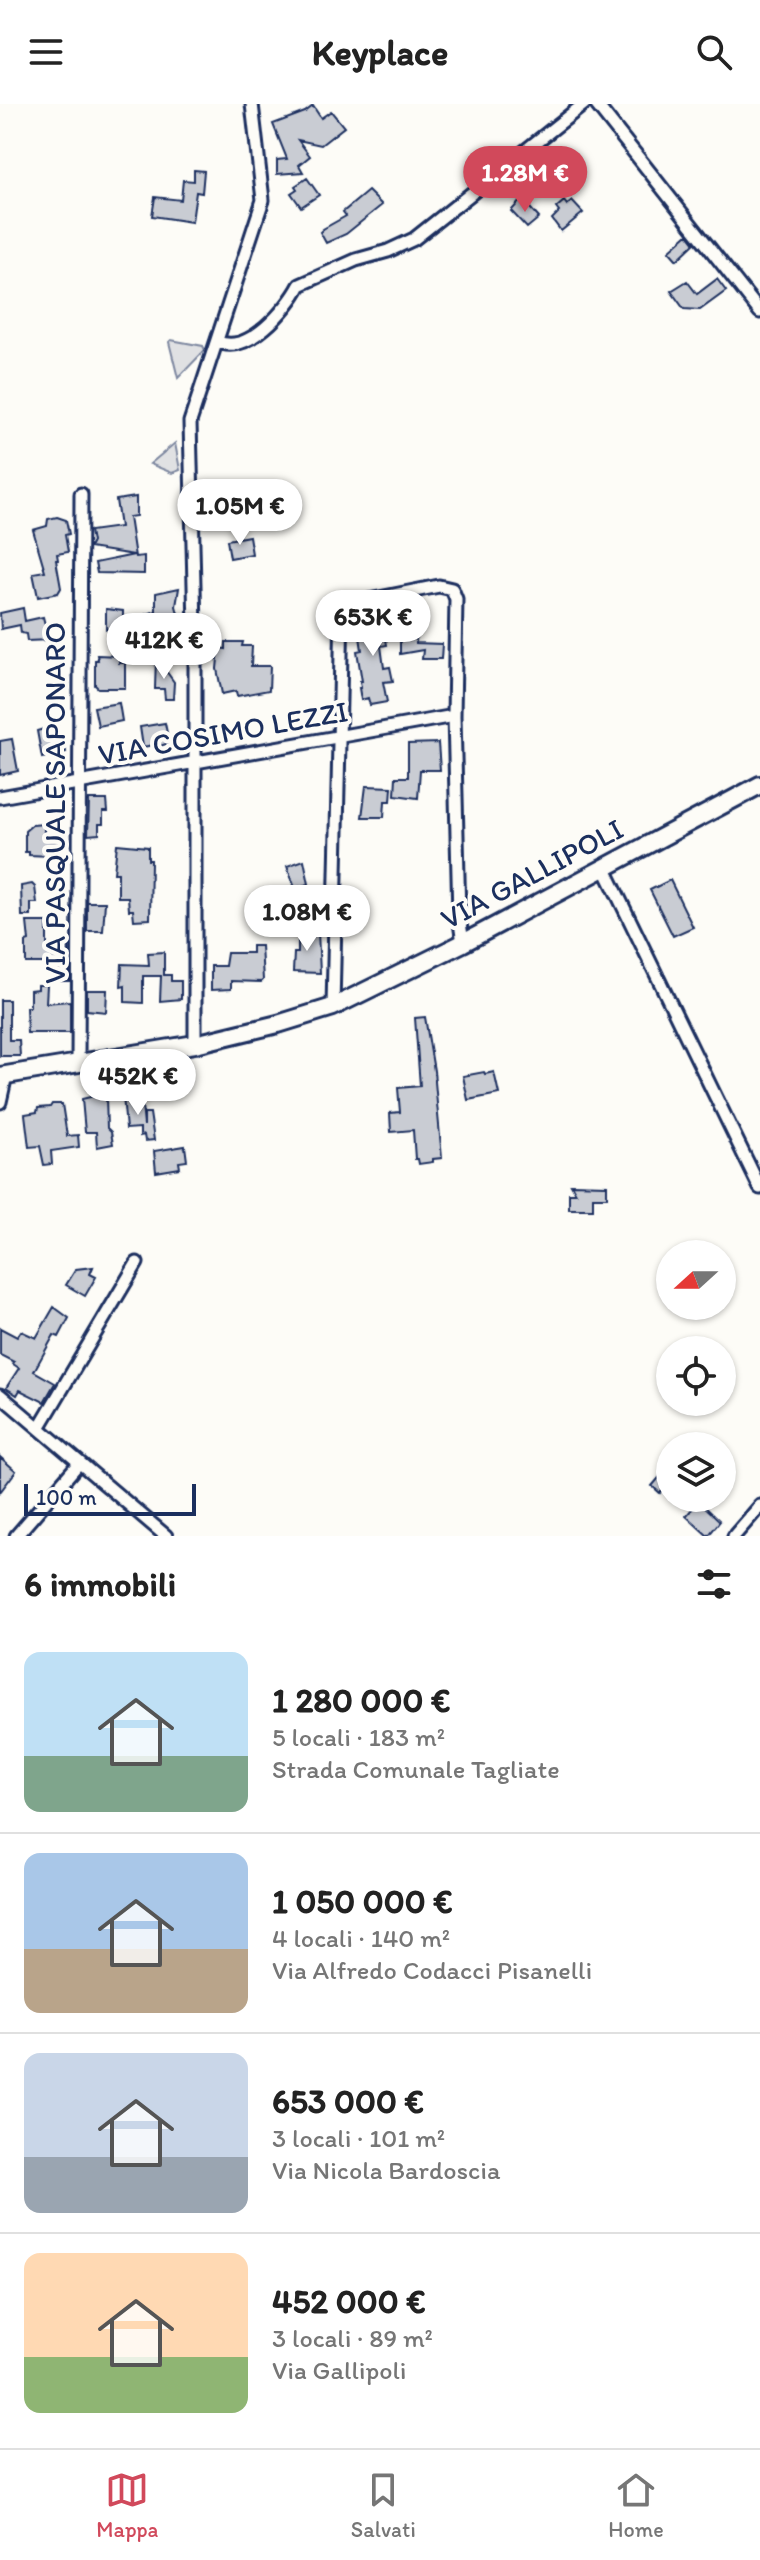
<!DOCTYPE html>
<html lang="it">
<meta charset="utf-8">
<style>
body{margin:0;font-family:Itim,sans-serif;background:#f2f2f2;color:#222;height:100vh;display:flex;flex-direction:column;font-size:30px;white-space:nowrap}
*{box-sizing:border-box;margin:0}
p{font-size:26px;color:#767676}
.icon{flex:none;width:44px;height:44px;fill:none;stroke:currentColor;stroke-width:2;stroke-linecap:round;stroke-linejoin:round}
.map{position:relative;height:1432px;overflow:hidden}
.drawer{display:flex;flex-direction:column;background:#fff;flex:1}
.drawer>*{flex:none}
.needle{width:52px;rotate:249deg}
.buttons{position:absolute;left:656px;top:1136px;display:grid;gap:16px}
.buttons a{display:grid;place-items:center;width:80px;height:80px;border-radius:50%;background:#fff;box-shadow:0 2px 6px #0004;font-size:40px}
.scale{position:absolute;left:24px;bottom:20px;width:172px;box-sizing:border-box;padding-left:8px;border:4px solid #1b2f5e;border-top:0;font-size:22px;line-height:28px;white-space:nowrap;color:#1b2f5e;-webkit-text-stroke:6px #fdfcf7;paint-order:stroke}
.price{position:absolute;translate:-50% -68px;padding:0 18px;border-radius:28px;background:#fff;color:#222;font-size:26px;line-height:52px;filter:drop-shadow(0 2px 4px #0008)}
.price::after{content:'';position:absolute;left:50%;top:48px;width:24px;height:18px;margin-left:-12px;background:inherit;clip-path:polygon(0 0,100% 0,50% 100%)}
.price.on{background:#d1495b;color:#fff}
ul{padding:0;list-style:none}
li{display:flex;align-items:center;gap:24px;height:200px;padding:0 24px}
li+li{border-top:2px solid #e0e0e0}
li span{display:grid;place-items:center;flex:none;width:224px;height:160px;border-radius:16px;color:#555}
li>.icon{margin-inline-start:auto}
span .icon{width:96px;height:96px;fill:#fffc;stroke-width:1}
li b{font-size:34px}
h2{display:flex;justify-content:space-between;align-items:center;height:96px;padding:0 24px;font-size:34px}
header{display:flex;justify-content:space-between;align-items:center;height:104px;padding:0 24px;background:#fff;font-size:36px;font-weight:700}
.dock{display:flex;justify-content:space-around;align-items:center;height:112px;border-top:2px solid #e0e0e0;background:#fff;font-size:22px;color:#767676}
.dock a{display:grid;justify-items:center;gap:4px}
.dock .on{color:#d1495b}
.map>svg:first-child{display:block}
.green{fill:#e0e1e3;stroke:#7e88a0;stroke-width:2}
.building{fill:#c9ccd3;stroke:#1b2f5e;stroke-width:2}
.lines{fill:none;stroke-linecap:round;stroke-linejoin:round}
.minor-casing{stroke:#1b2f5e;stroke-width:17}
.secondary-casing{stroke:#1b2f5e;stroke-width:22}
.minor{stroke:#fdfcf7;stroke-width:11}
.secondary{stroke:#fdfcf7;stroke-width:16}
.labels{text-anchor:middle;stroke-width:8;stroke-linejoin:round;paint-order:stroke}
.street-label{font-size:30px;fill:#1b2f5e;stroke:#fdfcf7}
</style>
<header><svg class="icon" aria-label="menu" viewBox="0 0 24 24"><path d="M4 6h16M4 12h16M4 18h16"/></svg>Keyplace<svg class="icon" aria-label="search" viewBox="0 0 24 24"><circle cx="10" cy="10" r="6"/><path d="M15 15l6 6"/></svg></header>
<div class="map">
<svg width="760" height="1432" viewBox="0 0 760 1432">
<rect width="100%" height="100%" fill="#fdfcf7"/>
<filter id="ink" filterUnits="userSpaceOnUse"><feTurbulence type="fractalNoise" baseFrequency=".0125" numOctaves="2"/><feDisplacementMap in="SourceGraphic" scale="16" xChannelSelector="R" yChannelSelector="G"/><feConvolveMatrix kernelMatrix="1 2 1 2 8 2 1 2 1" color-interpolation-filters="sRGB"/></filter>
<g filter="url(#ink)">
<path class="green" d="M171,236L203,242L205,246L178,274L169,238Z
M175,339L180,366L172,369L150,360Z"/>
<path class="building" d="M313,2L321,14L331,7L344,23L321,41L298,36L310,52L299,61L303,68L277,70V56L287,55L273,20L305,8Z
M194,66L204,67L202,89L196,88L192,118L152,112L155,93L181,96L183,76L194,77Z
M307,74L319,91L301,103L291,89L297,85L295,82Z
M368,87L382,101L346,130L326,139L320,128L323,125L346,112L343,108Z
M522,95L539,114L527,124L511,107Z
M564,97L567,101L572,97L583,109L561,127L552,115L559,108L556,104Z
M688,130L695,139L677,156L669,147Z
M717,175L726,187L700,206L684,205L671,187L687,177L697,190Z
M136,393V412L129,413L135,453L144,452V470L97,469L95,459L134,451L89,444L92,438L90,427L120,423L116,396Z
M57,413L66,416L69,430L65,431L68,448L57,450L58,456H56L61,484L58,489L38,493L33,469L45,467L33,426L47,422L48,415Z
M249,432L252,450L230,454L227,436Z
M179,484L176,502L180,517L175,518L180,542L134,551V526L144,523L142,512L156,507V489Z
M23,504L25,517L43,513L49,536L27,537L26,530L21,529L20,521L1,525L0,509Z
M106,505L123,507V526L106,525Z
M400,505H418L416,539L442,540L441,555H422L423,546L400,550Z
M381,507L387,541L381,542L384,564L390,563L393,577L383,578L387,598L370,601L368,594L361,596L359,584H361L360,577H362L357,547L362,546L357,512Z
M226,538H243L242,542H252L251,562H270L269,586L237,592L236,587L222,590L217,565L219,544L226,545Z
M97,551L119,552V559H125V584H98L95,581V556H98Z
M156,553L174,578L173,595H165L164,585H155Z
M119,599L122,617L98,622L94,603Z
M165,619L169,639L154,644L153,641L143,643L140,623Z
M57,621L59,633L63,632L66,648L42,654L37,627Z
M12,635L18,667L0,671V637Z
M438,639L440,666H420L418,694L395,691L396,673H408V640Z
M366,682L392,683L391,697H385L384,713H362Z
M89,696H107L108,708H103V720H99V730L88,731Z
M44,720V733L59,732V744L50,745V752L29,751V748H25V727L32,721Z
M117,740L148,743V756H151L150,815L134,816L133,806H129L128,793H118V769H114Z
M304,756L309,780L295,784L287,762Z
M670,776L693,823L673,832L650,786Z
M32,780L35,783L37,799H31V812H22L21,782Z
M87,798H105L103,827H87Z
M27,818H47V842H69V877H51V859H26V838L29,837Z
M298,827L318,828L320,869L293,868L294,849H298Z
M252,842H261L263,876L261,878L231,877V885L211,886V862H225L227,849H252Z
M164,848V871H171V877H181V895L160,897L161,872H143V899L125,898V882L121,883L122,860L149,861L148,849Z
M38,881H47L46,899L70,897V929H27L26,903H30V886L38,885Z
M87,886H107L106,908L87,906Z
M0,896H9V936H19L20,952H0Z
M425,913L434,967L442,1054L433,1055V1058L419,1060L418,1055H415L413,1026L391,1028L390,1009L400,1008L398,984L420,982L415,914Z
M484,968L485,970L494,968L499,990L468,996L463,972Z
M141,991L144,1022V1009H150L154,1036L145,1037L144,1031L140,1032V1024L126,1025L123,992Z
M94,992L106,993L107,1024L111,1028L113,1040L97,1043L96,1028H85L82,995Z
M52,1000H62L67,1032L78,1031L79,1043L51,1047L52,1060L44,1061L40,1042L29,1043L25,1010L37,1008L38,1004L50,1003Z
M185,1042L187,1057L179,1058L180,1064L156,1068L154,1047Z
M571,1080L607,1081V1093H593V1105H569V1089H576Z
M93,1163L90,1170L96,1173L85,1192L66,1181L76,1165Z
M54,1203L69,1214L59,1233L54,1231L34,1267L55,1279L44,1298L20,1286L17,1291L6,1284L19,1264L13,1260L14,1258L0,1251V1224L17,1233L21,1227L36,1234Z
M0,1353L16,1367L0,1388Z
M670,1361V1378L660,1389L652,1382Z
M699,1397L720,1417L708,1432L686,1412Z"/>
<g class="lines">
<g class="minor-casing">
<path id="minor" d="M596,0L760,208
M217,237C247,253 288,204 300,181L356,156L388,147L414,135L584,0
M0,693L454,612
M604,763L760,1084
M333,903L342,506L354,499L439,482L452,485L456,495L454,612L459,812L463,839
M195,940V523L190,318L263,96L252,0
M78,959L81,390
M0,998L6,971
M0,1291L166,1432
M39,1324L137,1159
M16,1432L79,1359
M734,1432L760,1402"/>
</g>
<g class="secondary-casing">
<path id="secondary" d="M0,972L195,940L278,920L333,903L463,839L760,681"/>
</g>
<use href="#minor" class="minor"/>
<use href="#secondary" class="secondary"/>
</g>
</g>
<g class="labels">
<g class="street-label">
<text transform="translate(223 629) rotate(-10)" y="10">VIA COSIMO LEZZI</text>
<text transform="translate(55 699) rotate(-90)" y="10">VIA PASQUALE SAPONARO</text>
<text transform="translate(532 770) rotate(-28)" y="10">VIA GALLIPOLI</text>
</g>
</g>
</svg>
<div class="buttons">
<a><svg class="needle" viewBox="-14 -14 28 28"><path d="M0-13l5 13h-10z" fill="#e53935"/><path d="M0 13l5-13h-10z" fill="#767676"/></svg></a>
<a><svg class="icon" aria-label="locate" viewBox="0 0 24 24"><circle cx="12" cy="12" r="6"/><path d="M12 2v4M12 18v4M2 12h4M18 12h4"/></svg></a>
<a><svg class="icon" aria-label="layers" viewBox="0 0 24 24"><path d="M12 4l9 5-9 5-9-5zM3 14l9 5 9-5"/></svg></a>
</div>
<div class="scale">100 m</div>
<b class="price on" style="left:525px;top:110px">1.28M €</b>
<b class="price" style="left:240px;top:443px">1.05M €</b>
<b class="price" style="left:373px;top:554px">653K €</b>
<b class="price" style="left:164px;top:577px">412K €</b>
<b class="price" style="left:307px;top:849px">1.08M €</b>
<b class="price" style="left:138px;top:1013px">452K €</b>
</div>
<section class="drawer">
<h2>6 immobili<svg class="icon" aria-label="filters" viewBox="0 0 24 24"><path d="M4 7h16M4 17h16"/><circle cx="9" cy="7" r="2"/><circle cx="15" cy="17" r="2"/></svg></h2>
<ul>
<li><span style="background:linear-gradient(#bfe0f5 65%,#7fa58c 0)"><svg class="icon" aria-label="home" viewBox="0 0 24 24"><path d="M3 11l9-7 9 7M6 9v11h12V9"/></svg></span><div><b>1 280 000 €</b><p>5 locali · 183 m²</p><p>Strada Comunale Tagliate</p></div></li>
<li><span style="background:linear-gradient(#a9c7e8 60%,#b9a48a 0)"><svg class="icon" aria-label="home" viewBox="0 0 24 24"><path d="M3 11l9-7 9 7M6 9v11h12V9"/></svg></span><div><b>1 050 000 €</b><p>4 locali · 140 m²</p><p>Via Alfredo Codacci Pisanelli</p></div></li>
<li><span style="background:linear-gradient(#c9d6e8 65%,#9aa5b1 0)"><svg class="icon" aria-label="home" viewBox="0 0 24 24"><path d="M3 11l9-7 9 7M6 9v11h12V9"/></svg></span><div><b>653 000 €</b><p>3 locali · 101 m²</p><p>Via Nicola Bardoscia</p></div></li>
<li><span style="background:linear-gradient(#ffd9b3 65%,#8fb573 0)"><svg class="icon" aria-label="home" viewBox="0 0 24 24"><path d="M3 11l9-7 9 7M6 9v11h12V9"/></svg></span><div><b>452 000 €</b><p>3 locali · 89 m²</p><p>Via Gallipoli</p></div></li>
</ul>
</section>
<nav class="dock">
<a class="on"><svg class="icon" aria-label="map" viewBox="0 0 24 24"><path d="M3 6l6-2 6 2 6-2v14l-6 2-6-2-6 2zM9 4v14M15 6v14"/></svg>Mappa</a>
<a><svg class="icon" aria-label="saved" viewBox="0 0 24 24"><path d="M7 4h10v16l-5-4-5 4z"/></svg>Salvati</a>
<a><svg class="icon" aria-label="home" viewBox="0 0 24 24"><path d="M3 11l9-7 9 7M6 9v11h12V9"/></svg>Home</a>
</nav>
